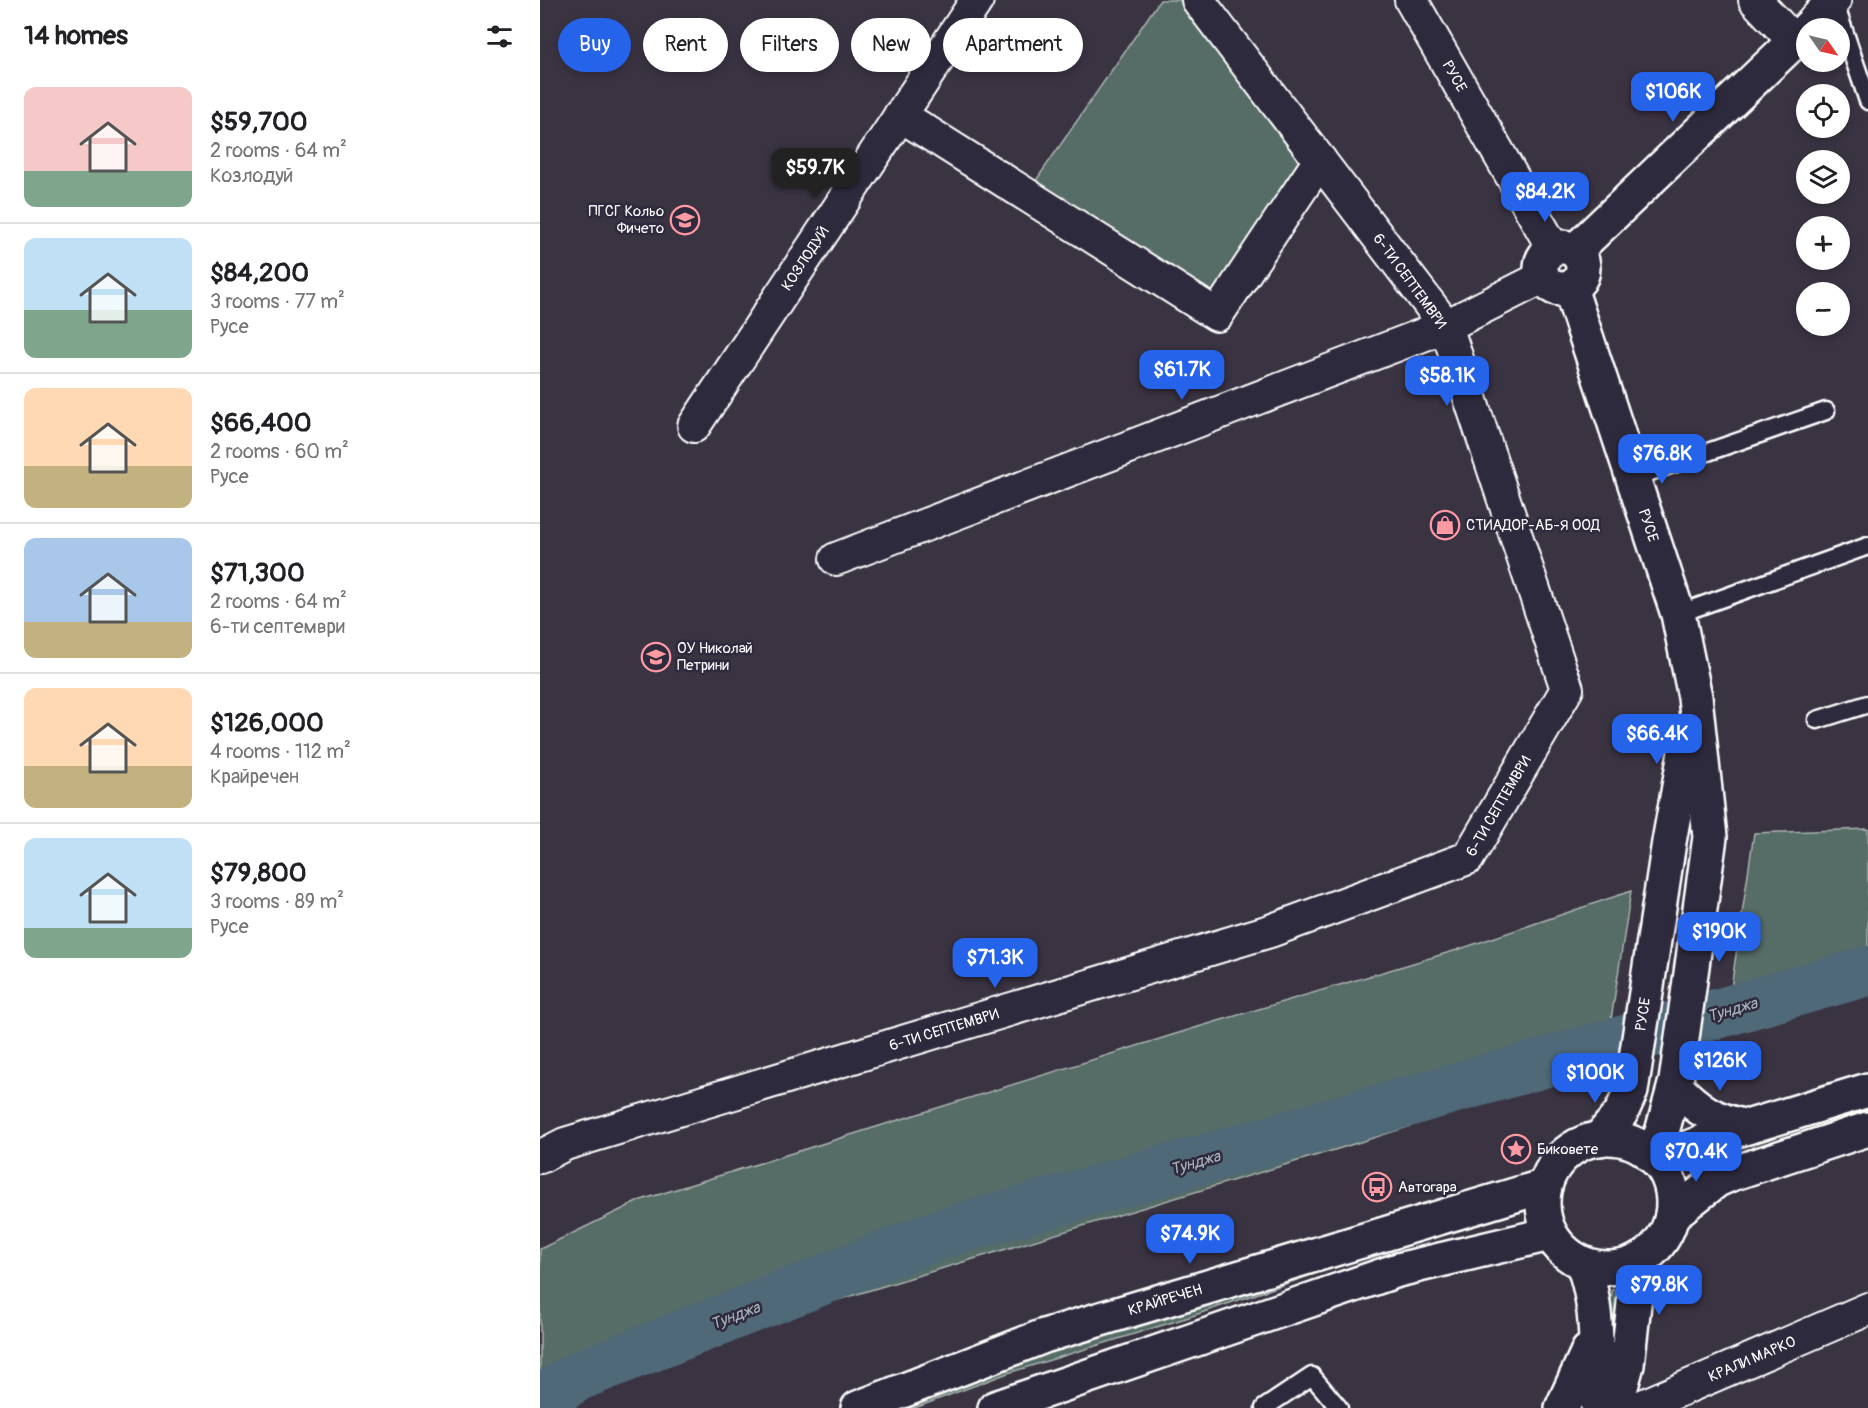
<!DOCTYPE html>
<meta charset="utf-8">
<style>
body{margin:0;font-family:Pangolin,sans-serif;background:#f6f6f6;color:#202124;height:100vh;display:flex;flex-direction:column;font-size:22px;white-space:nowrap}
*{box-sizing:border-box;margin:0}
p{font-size:20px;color:#757577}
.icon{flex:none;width:33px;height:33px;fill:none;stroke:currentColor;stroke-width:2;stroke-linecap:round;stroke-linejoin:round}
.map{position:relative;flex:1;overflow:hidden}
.side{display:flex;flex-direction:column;background:#fff;width:540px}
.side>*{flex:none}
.banner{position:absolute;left:18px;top:18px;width:570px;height:54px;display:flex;gap:12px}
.needle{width:39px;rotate:124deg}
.controls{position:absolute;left:1256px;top:18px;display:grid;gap:12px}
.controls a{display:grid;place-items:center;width:54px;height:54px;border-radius:50%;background:#fff;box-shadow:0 3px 9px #0003;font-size:30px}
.price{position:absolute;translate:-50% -51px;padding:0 14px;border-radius:12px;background:#2563eb;color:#fff;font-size:20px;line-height:39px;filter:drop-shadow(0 2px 3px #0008)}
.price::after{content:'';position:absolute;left:50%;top:36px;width:18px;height:14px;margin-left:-9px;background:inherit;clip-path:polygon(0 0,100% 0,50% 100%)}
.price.selected{background:#222;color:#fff}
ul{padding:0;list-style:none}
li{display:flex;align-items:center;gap:18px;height:150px;padding:0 24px}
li+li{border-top:2px solid #e0e0e0}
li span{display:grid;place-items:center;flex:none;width:168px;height:120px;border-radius:12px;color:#555}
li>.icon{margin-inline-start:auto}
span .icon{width:72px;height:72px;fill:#fffc;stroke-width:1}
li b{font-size:26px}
h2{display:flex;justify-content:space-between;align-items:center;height:72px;padding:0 24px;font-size:26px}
.tag{padding:0 21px;border-radius:27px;background:#fff;box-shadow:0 3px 9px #0003;font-size:21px;line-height:54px}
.tag.selected{background:#2563eb;color:#fff}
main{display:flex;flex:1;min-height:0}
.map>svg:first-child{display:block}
.green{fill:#576c66;stroke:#abb6b2;stroke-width:1.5}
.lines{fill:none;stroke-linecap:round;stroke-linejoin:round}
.river{stroke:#506978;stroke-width:50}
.lane-casing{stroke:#fff;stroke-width:21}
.street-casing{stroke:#fff;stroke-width:36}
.secondary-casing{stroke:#fff;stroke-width:38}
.lane{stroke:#2f2a3d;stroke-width:16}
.street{stroke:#2f2a3d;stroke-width:32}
.secondary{stroke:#2f2a3d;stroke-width:33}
.labels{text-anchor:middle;stroke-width:5;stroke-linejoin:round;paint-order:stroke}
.street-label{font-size:15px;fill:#fff;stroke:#2f2a3d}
.poi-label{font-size:15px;fill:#fff;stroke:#2f2a3d;text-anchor:start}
.water-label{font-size:16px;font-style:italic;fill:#a8b4bc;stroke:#2f2a3d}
</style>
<main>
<section class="side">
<h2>14 homes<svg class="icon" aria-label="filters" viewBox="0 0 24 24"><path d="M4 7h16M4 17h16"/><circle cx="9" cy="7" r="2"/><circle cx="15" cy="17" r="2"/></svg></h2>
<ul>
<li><span style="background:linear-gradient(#f6c9c9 70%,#7fa58c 0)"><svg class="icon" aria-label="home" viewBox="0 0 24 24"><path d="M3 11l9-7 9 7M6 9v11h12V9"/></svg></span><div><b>$59,700</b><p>2 rooms · 64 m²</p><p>Козлодуй</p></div></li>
<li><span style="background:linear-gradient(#bfe0f5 60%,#7fa58c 0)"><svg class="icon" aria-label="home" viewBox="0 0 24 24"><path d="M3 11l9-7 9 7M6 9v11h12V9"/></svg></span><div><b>$84,200</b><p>3 rooms · 77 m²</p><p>Русе</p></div></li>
<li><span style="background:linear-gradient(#ffd9b3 65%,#c2b280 0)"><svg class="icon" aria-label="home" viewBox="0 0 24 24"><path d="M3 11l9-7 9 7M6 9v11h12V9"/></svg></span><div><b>$66,400</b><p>2 rooms · 60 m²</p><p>Русе</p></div></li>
<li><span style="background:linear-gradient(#a9c7e8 70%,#c2b280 0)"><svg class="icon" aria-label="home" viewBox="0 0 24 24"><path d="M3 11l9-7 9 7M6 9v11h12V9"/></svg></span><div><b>$71,300</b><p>2 rooms · 64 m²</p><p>6-ти септември</p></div></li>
<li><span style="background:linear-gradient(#ffd9b3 65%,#c2b280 0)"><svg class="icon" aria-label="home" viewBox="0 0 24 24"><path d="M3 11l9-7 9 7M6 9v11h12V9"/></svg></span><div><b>$126,000</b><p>4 rooms · 112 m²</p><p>Крайречен</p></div></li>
<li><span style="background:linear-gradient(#bfe0f5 75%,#7fa58c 0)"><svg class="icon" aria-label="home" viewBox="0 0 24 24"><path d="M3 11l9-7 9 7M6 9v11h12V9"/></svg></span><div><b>$79,800</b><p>3 rooms · 89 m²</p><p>Русе</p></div></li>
</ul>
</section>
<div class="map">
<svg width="1328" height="1408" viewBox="0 0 1328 1408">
<rect width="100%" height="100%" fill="#3a3342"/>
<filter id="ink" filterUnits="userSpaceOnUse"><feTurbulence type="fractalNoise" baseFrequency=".0167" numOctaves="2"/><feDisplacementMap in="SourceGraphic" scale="12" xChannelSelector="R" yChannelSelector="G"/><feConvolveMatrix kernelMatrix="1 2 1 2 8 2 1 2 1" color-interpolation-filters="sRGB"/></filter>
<g filter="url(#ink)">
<path class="green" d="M620,0H658L780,160L677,315L486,195Z
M1328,829V988L1185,1029L1214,833Z
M1091,891L1064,1065L801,1148L218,1324L55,1393L29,1408H0V1249L101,1200L658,1027L917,950Z
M786,1265L789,1269L649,1317L468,1373L375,1408H350L461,1361Z
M1083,1288L1078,1357L1060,1396L1072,1290Z"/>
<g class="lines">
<path class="river" d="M0,1400L38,1376L397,1235L1328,971"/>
<g class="lane-casing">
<path id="lane" d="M1294,1L1328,101
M1093,478L1286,411
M1138,614L1328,546
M1277,720L1328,704
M724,1408L772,1376L799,1408"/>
</g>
<g class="street-casing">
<g id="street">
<path id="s1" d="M871,0L1013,248"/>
<path d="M1215,0L1255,42"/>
<path d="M360,115L677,315L780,160"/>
<path id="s2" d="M154,426L437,0"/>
<path d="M296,559L906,326L1003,277"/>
<path id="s3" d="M0,1157L25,1144L730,931L928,858L1027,689L906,326L658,0"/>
<path id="s4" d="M1098,1408L1328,1309"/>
</g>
</g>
<g class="secondary-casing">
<g id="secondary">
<path d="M1268,28L1294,0"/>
<circle cx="1022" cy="268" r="21"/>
<path d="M1036,250L1266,30"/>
<path id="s5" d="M1030,288L1138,614L1155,697L1170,837L1136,1081L1122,1132L1111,1155"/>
<path d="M1135,1086C1159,1111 1174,1120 1207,1127"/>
<circle cx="1068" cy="1203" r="65"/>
<path id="s6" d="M1059,1139L1081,1113L1091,1091L1129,842L1149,731"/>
<path d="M1116,1160L1184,1134L1328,1090"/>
<path d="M1132,1215L1177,1180L1191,1174L1328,1129"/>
<path d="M1043,1264C1053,1291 1056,1318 1056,1348C1056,1368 1050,1388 1059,1408"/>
<path id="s7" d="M318,1408L504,1336L1005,1186"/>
<path d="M455,1408L858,1270L1010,1234"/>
<path d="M1022,1408L1048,1351"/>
<path d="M1075,1408L1087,1365L1099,1260"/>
</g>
</g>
<use href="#lane" class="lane"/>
<use href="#street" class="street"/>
<use href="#secondary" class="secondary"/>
</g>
</g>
<defs>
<g id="school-ring" transform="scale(1.5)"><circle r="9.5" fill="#2f2a3d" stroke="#ff9aa2" stroke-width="1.5"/><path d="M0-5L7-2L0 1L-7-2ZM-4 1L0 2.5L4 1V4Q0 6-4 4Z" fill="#ff9aa2"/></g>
<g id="shop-ring" transform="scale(1.5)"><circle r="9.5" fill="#2f2a3d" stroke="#ff9aa2" stroke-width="1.5"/><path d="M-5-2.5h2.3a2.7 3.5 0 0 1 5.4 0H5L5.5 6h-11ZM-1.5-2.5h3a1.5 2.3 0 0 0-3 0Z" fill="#ff9aa2"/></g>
<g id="sight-ring" transform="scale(1.5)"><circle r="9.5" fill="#2f2a3d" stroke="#ff9aa2" stroke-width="1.5"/><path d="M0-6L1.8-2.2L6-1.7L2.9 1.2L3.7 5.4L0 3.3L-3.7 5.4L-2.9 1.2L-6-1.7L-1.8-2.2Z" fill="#ff9aa2"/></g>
<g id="bus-ring" transform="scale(1.5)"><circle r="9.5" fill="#2f2a3d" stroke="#ff9aa2" stroke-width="1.5"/><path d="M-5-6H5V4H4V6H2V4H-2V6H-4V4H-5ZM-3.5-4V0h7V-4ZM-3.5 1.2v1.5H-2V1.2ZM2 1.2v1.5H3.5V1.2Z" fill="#ff9aa2"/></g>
</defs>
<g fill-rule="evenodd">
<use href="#school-ring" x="145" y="220"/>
<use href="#shop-ring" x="905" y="525"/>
<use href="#school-ring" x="116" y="657"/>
<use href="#sight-ring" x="976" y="1149"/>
<use href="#bus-ring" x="837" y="1187"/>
</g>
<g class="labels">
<g class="street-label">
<text dy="5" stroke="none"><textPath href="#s1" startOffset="88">РУСЕ</textPath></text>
<text dy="5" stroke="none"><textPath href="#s2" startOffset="201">КОЗЛОДУЙ</textPath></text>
<text transform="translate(870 281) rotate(54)" y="5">6-ТИ СЕПТЕМВРИ</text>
<text dy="5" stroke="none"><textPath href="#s5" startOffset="250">РУСЕ</textPath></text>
<text dy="5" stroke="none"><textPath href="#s3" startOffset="1036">6-ТИ СЕПТЕМВРИ</textPath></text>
<text dy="5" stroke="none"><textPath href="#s6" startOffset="136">РУСЕ</textPath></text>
<text dy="5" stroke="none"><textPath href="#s3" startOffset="424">6-ТИ СЕПТЕМВРИ</textPath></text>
<text dy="5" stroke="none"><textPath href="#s7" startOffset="326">КРАЙРЕЧЕН</textPath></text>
<text dy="5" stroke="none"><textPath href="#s4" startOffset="124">КРАЛИ МАРКО</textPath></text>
</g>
<g class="poi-label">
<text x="124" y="216" text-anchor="end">ПГСГ Кольо<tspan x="124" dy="17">Фичето</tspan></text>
<text x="926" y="530">СТИАДОР-АБ-Я ООД</text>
<text x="137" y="653">ОУ Николай<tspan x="137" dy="17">Петрини</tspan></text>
<text x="997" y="1154">Биковете</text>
<text x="858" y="1192">Автогара</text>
</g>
<g class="water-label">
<text transform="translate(1192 1009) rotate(-16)" y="6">Тунджа</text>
<text transform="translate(655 1162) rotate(-16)" y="6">Тунджа</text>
<text transform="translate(195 1315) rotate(-21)" y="6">Тунджа</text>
</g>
</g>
</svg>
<div class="controls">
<a><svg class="needle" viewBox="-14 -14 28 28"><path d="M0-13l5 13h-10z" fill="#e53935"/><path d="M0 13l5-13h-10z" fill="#757577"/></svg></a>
<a><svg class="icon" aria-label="locate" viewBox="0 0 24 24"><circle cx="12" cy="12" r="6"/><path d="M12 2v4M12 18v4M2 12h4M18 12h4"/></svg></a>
<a><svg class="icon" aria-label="layers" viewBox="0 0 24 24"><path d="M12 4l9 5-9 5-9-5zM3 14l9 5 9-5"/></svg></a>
<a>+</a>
<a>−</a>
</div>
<b class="price" style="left:1133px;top:123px">$106K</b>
<b class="price selected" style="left:275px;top:199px">$59.7K</b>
<b class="price" style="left:1005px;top:223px">$84.2K</b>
<b class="price" style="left:642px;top:401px">$61.7K</b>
<b class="price" style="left:907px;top:407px">$58.1K</b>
<b class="price" style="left:1122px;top:485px">$76.8K</b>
<b class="price" style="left:1117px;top:765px">$66.4K</b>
<b class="price" style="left:1179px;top:963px">$190K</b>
<b class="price" style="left:455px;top:989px">$71.3K</b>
<b class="price" style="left:1180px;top:1092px">$126K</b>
<b class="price" style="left:1055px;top:1104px">$100K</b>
<b class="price" style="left:1156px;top:1183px">$70.4K</b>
<b class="price" style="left:650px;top:1265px">$74.9K</b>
<b class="price" style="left:1119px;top:1316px">$79.8K</b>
<div class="banner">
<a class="tag selected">Buy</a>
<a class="tag">Rent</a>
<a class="tag">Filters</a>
<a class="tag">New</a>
<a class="tag">Apartment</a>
</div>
</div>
</main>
